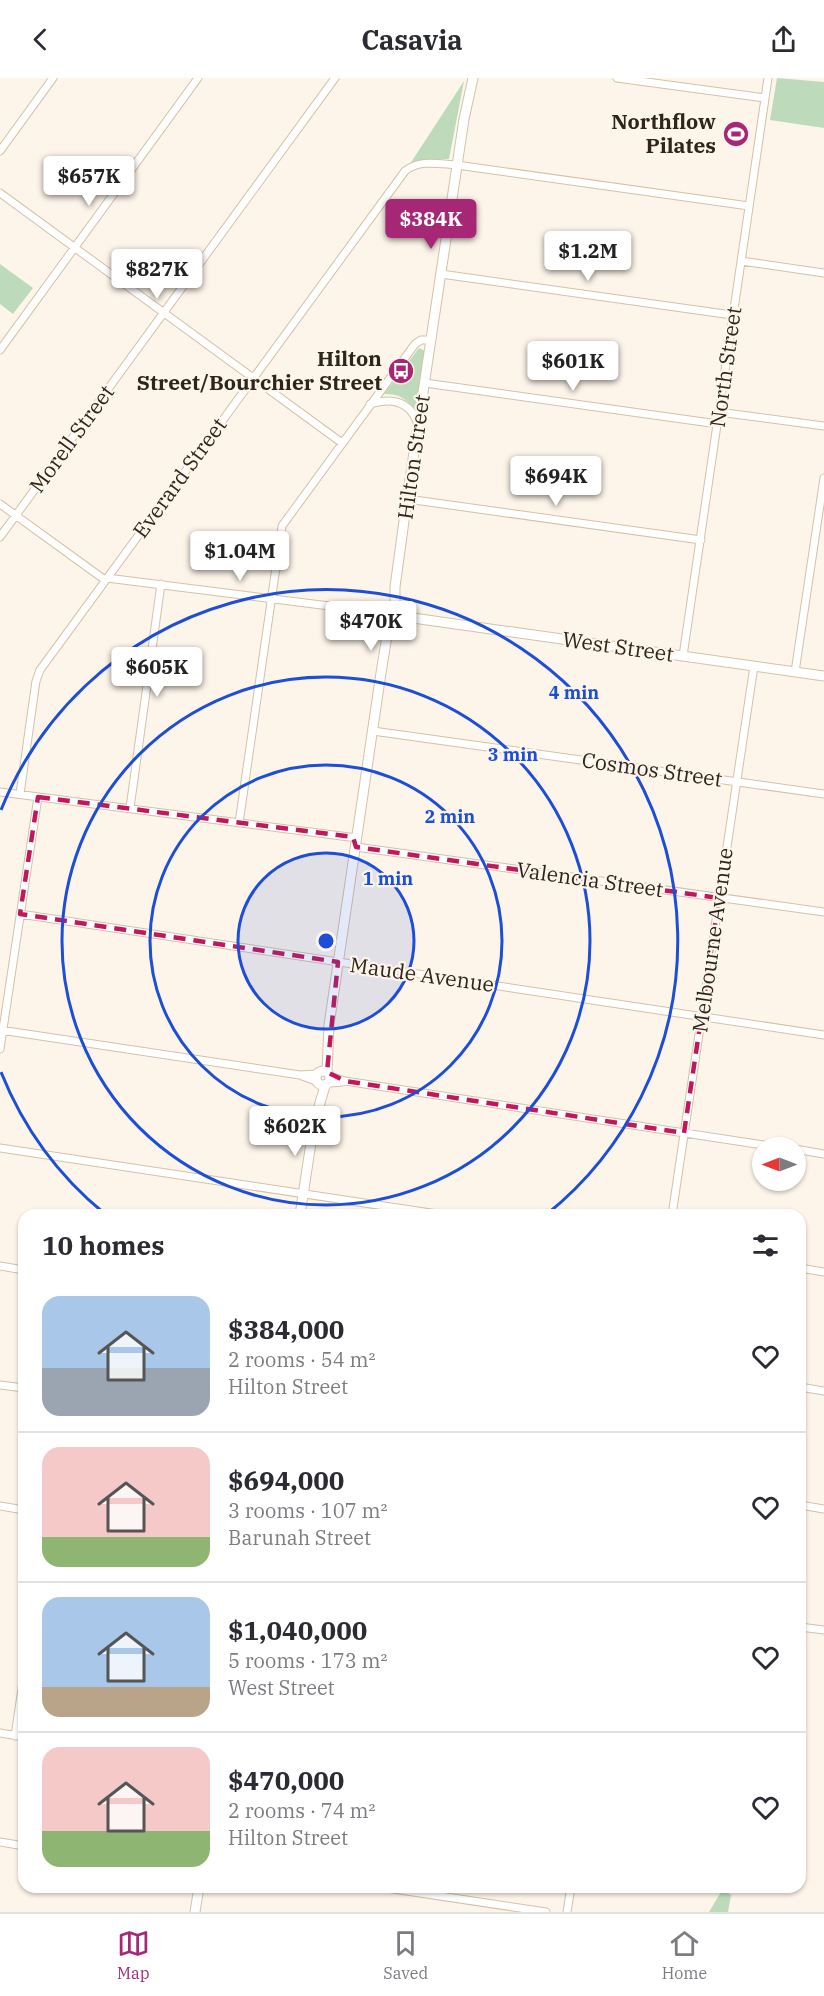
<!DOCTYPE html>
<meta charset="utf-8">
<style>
body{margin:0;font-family:"IBM Plex Serif",serif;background:#f7f7f7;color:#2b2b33;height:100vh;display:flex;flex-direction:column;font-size:22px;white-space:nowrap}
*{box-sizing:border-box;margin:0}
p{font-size:20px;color:#7c7c81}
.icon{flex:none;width:33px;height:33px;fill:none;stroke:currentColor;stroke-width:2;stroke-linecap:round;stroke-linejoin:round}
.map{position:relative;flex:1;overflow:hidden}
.details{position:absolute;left:18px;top:1131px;width:788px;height:684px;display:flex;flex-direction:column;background:#fff;border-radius:18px;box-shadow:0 2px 4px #0004}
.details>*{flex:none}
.needle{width:39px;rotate:270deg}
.fabs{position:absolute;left:752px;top:1059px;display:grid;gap:12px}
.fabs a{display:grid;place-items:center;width:54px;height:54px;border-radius:50%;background:#fff;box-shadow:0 2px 4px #0004;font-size:30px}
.price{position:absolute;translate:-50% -51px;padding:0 14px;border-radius:6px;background:#fff;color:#222;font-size:20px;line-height:39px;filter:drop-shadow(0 2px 3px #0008)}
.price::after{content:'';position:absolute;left:50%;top:36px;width:18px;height:14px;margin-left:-9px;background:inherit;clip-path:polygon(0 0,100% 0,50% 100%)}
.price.active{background:#a72777;color:#fff}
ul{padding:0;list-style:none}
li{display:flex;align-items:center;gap:18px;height:150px;padding:0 24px}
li+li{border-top:2px solid #e1e1e2}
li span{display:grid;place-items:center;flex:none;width:168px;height:120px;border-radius:18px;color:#555}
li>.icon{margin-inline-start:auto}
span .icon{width:72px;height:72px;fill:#fffc;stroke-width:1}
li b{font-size:26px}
h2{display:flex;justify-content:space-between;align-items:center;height:72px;padding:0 24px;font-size:26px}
header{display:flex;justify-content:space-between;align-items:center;height:78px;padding:0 24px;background:#fff;font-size:27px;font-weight:800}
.dock{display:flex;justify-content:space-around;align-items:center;height:84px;border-top:2px solid #e1e1e2;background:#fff;font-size:16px;color:#7c7c81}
.dock a{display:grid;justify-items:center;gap:3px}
.dock .active{color:#a72777}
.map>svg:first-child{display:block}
.green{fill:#bddabb}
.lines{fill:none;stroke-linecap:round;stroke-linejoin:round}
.minor-casing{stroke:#d5c1a7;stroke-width:9}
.tertiary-casing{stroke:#d5c1a7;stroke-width:11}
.minor{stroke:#fff;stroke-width:7}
.tertiary{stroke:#fff;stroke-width:9}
.marked{fill:none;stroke:#c2185b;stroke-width:4.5;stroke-dasharray:12 8;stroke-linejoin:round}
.ring{fill:none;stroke:#1d4ed8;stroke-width:3}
.labels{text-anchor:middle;stroke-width:4.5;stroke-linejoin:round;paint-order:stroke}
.poi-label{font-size:21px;font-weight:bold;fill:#2d251b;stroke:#fdf5ea;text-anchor:end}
.street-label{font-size:21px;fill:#2d251b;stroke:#fdf5ea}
.centre{fill:#1d4ed8;stroke:#fdf5ea;stroke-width:3}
.ring-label{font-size:18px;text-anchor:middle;font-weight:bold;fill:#1d4ed8;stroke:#fdf5ea;stroke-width:4.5;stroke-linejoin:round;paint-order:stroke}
</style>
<header><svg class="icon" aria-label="back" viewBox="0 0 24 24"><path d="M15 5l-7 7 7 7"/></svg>Casavia<svg class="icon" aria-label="share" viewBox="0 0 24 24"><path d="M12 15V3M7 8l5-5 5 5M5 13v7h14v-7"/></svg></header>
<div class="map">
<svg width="824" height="1834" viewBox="0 0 824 1834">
<rect width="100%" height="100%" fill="#fdf5ea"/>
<path class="green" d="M777,0L824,4V50L770,42Z
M464,3L449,81H433L410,86Z
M0,186L33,210L13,236L0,226Z
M419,270L425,273L415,331C405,320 399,316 384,316Z
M725,1813L731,1817L728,1834H709L721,1814Z"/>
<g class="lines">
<g class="minor-casing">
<path id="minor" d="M617,0L765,20
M0,73L53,0
M0,115L342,365
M741,183L824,195
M441,196L732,237
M0,272L198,0
M425,305L718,346
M370,326C392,319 410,323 418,346
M718,334L824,348
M407,421L701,462
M0,426L105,502
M0,459L335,0
M107,500L369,533H386
M683,578L768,0
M795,594L824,400
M373,653L824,716
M0,714L357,760
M20,716L36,603L40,592L405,93C420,81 439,86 457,87L749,128
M130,730L161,506
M239,745L282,448L415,266L421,262H431
M356,769L824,834
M20,836L824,957
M0,952L300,997L317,996
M0,971L38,719
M302,998L316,1003
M330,998L345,1003L783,1070
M329,1005L343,1004
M0,1070L444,1137
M795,1071L824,1076
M672,1137L754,588
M0,1188L24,1192
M800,1190L824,1194
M0,1307L24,1310
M800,1309L824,1313
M800,1427L824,1431
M0,1428L24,1432
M800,1549L824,1552
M0,1655L24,1659
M15,1658L24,1597
M0,1764L24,1768
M380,1809L546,1834
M567,1834L571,1809"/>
</g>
<g class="tertiary-casing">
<path id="tertiary" d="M384 537a6 6 0 1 1 12 0a6 6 0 1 1-12 0Z
M395,533V509L407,421L464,41L473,0
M394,541L413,540L824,598
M316 1000a7 7 0 1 1 14 0a7 7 0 1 1-14 0Z
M327,994L329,947L381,595L387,558L392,542
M300,1137L314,1045L325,1008
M195,1834L199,1809"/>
</g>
<use href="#minor" class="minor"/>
<use href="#tertiary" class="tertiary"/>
</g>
<path class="marked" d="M38,719L353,759L356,769L719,820L684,1055L345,1003L327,994L338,884L20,836Z"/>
<circle cx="326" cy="863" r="88" fill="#1d4ed8" fill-opacity=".12"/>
<g class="ring">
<circle cx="326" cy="863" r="88"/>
<circle cx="326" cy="863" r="176"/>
<circle cx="326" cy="863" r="264"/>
<path d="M105 1136A351 351 0 0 1 1 994M1 732A351 351 0 1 1 547 1136"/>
</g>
<defs>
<g id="stadium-disc" transform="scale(1.35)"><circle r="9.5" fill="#a72777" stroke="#fdf5ea"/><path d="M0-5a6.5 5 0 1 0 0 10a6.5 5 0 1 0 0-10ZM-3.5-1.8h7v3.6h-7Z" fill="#fff"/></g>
<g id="bus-disc" transform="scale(1.35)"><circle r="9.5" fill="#a72777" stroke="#fdf5ea"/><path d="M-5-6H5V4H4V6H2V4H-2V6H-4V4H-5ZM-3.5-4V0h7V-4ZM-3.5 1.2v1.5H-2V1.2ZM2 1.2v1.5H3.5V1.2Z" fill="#fff"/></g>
</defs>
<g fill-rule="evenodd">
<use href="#stadium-disc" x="736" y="56"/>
<use href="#bus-disc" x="401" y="293"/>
</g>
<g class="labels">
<g class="poi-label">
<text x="716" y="51">Northflow<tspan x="716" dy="24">Pilates</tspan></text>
<text x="382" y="288">Hilton<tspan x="382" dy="24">Street/Bourchier Street</tspan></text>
</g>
<g class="street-label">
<text transform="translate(726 289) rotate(-82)" y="7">North Street</text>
<text transform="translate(72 361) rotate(-54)" y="7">Morell Street</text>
<text transform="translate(414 379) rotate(-82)" y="7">Hilton Street</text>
<text transform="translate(180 400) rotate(-54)" y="7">Everard Street</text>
<text transform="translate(618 569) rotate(8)" y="7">West Street</text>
<text transform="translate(652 692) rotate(8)" y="7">Cosmos Street</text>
<text transform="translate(590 802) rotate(8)" y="7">Valencia Street</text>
<text transform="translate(713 862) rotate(-82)" y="7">Melbourne Avenue</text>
<text transform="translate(422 897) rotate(8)" y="7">Maude Avenue</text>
</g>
</g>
<circle cx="326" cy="863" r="9" class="centre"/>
<g class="ring-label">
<text x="574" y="621">4 min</text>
<text x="513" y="683">3 min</text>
<text x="450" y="745">2 min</text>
<text x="388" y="807">1 min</text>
</g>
</svg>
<div class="fabs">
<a><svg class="needle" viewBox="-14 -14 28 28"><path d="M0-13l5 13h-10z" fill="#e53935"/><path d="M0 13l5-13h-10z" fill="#7c7c81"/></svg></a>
</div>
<b class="price" style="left:89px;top:129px">$657K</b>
<b class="price active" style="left:431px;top:172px">$384K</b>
<b class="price" style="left:588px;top:204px">$1.2M</b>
<b class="price" style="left:157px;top:222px">$827K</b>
<b class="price" style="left:573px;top:314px">$601K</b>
<b class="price" style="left:556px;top:429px">$694K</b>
<b class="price" style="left:240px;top:504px">$1.04M</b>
<b class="price" style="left:371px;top:574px">$470K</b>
<b class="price" style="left:157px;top:620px">$605K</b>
<b class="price" style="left:295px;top:1079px">$602K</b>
<section class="details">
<h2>10 homes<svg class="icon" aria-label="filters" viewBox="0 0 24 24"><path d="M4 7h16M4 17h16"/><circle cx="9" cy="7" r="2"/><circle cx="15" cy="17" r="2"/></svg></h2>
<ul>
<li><span style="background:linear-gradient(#a9c7e8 60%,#9aa5b1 0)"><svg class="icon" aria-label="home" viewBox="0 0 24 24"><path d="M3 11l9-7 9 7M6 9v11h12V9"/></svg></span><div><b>$384,000</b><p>2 rooms · 54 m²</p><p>Hilton Street</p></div><svg class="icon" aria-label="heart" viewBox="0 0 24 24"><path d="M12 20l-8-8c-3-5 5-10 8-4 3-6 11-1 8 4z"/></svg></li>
<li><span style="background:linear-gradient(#f6c9c9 75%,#8fb573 0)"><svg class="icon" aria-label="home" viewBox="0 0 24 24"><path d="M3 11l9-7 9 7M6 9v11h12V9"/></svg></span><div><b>$694,000</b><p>3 rooms · 107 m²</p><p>Barunah Street</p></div><svg class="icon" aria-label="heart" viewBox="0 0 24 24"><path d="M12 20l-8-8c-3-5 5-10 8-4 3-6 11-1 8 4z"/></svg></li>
<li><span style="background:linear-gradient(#a9c7e8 75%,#b9a48a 0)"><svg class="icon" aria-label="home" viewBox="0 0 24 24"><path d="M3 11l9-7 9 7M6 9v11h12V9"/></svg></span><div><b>$1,040,000</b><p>5 rooms · 173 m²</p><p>West Street</p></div><svg class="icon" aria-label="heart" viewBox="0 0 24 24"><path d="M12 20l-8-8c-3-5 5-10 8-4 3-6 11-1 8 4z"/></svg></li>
<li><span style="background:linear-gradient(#f6c9c9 70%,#8fb573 0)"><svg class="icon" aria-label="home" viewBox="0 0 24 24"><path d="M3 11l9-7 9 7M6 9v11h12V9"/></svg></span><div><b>$470,000</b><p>2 rooms · 74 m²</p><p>Hilton Street</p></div><svg class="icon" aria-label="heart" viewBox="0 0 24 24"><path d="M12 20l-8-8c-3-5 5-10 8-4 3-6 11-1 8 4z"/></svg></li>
</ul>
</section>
</div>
<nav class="dock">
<a class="active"><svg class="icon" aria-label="map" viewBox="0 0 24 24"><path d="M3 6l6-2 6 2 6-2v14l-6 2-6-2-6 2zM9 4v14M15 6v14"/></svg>Map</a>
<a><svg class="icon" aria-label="saved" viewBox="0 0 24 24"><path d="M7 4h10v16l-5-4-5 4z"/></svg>Saved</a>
<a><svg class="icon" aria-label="home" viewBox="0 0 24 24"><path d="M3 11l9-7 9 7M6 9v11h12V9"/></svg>Home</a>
</nav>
